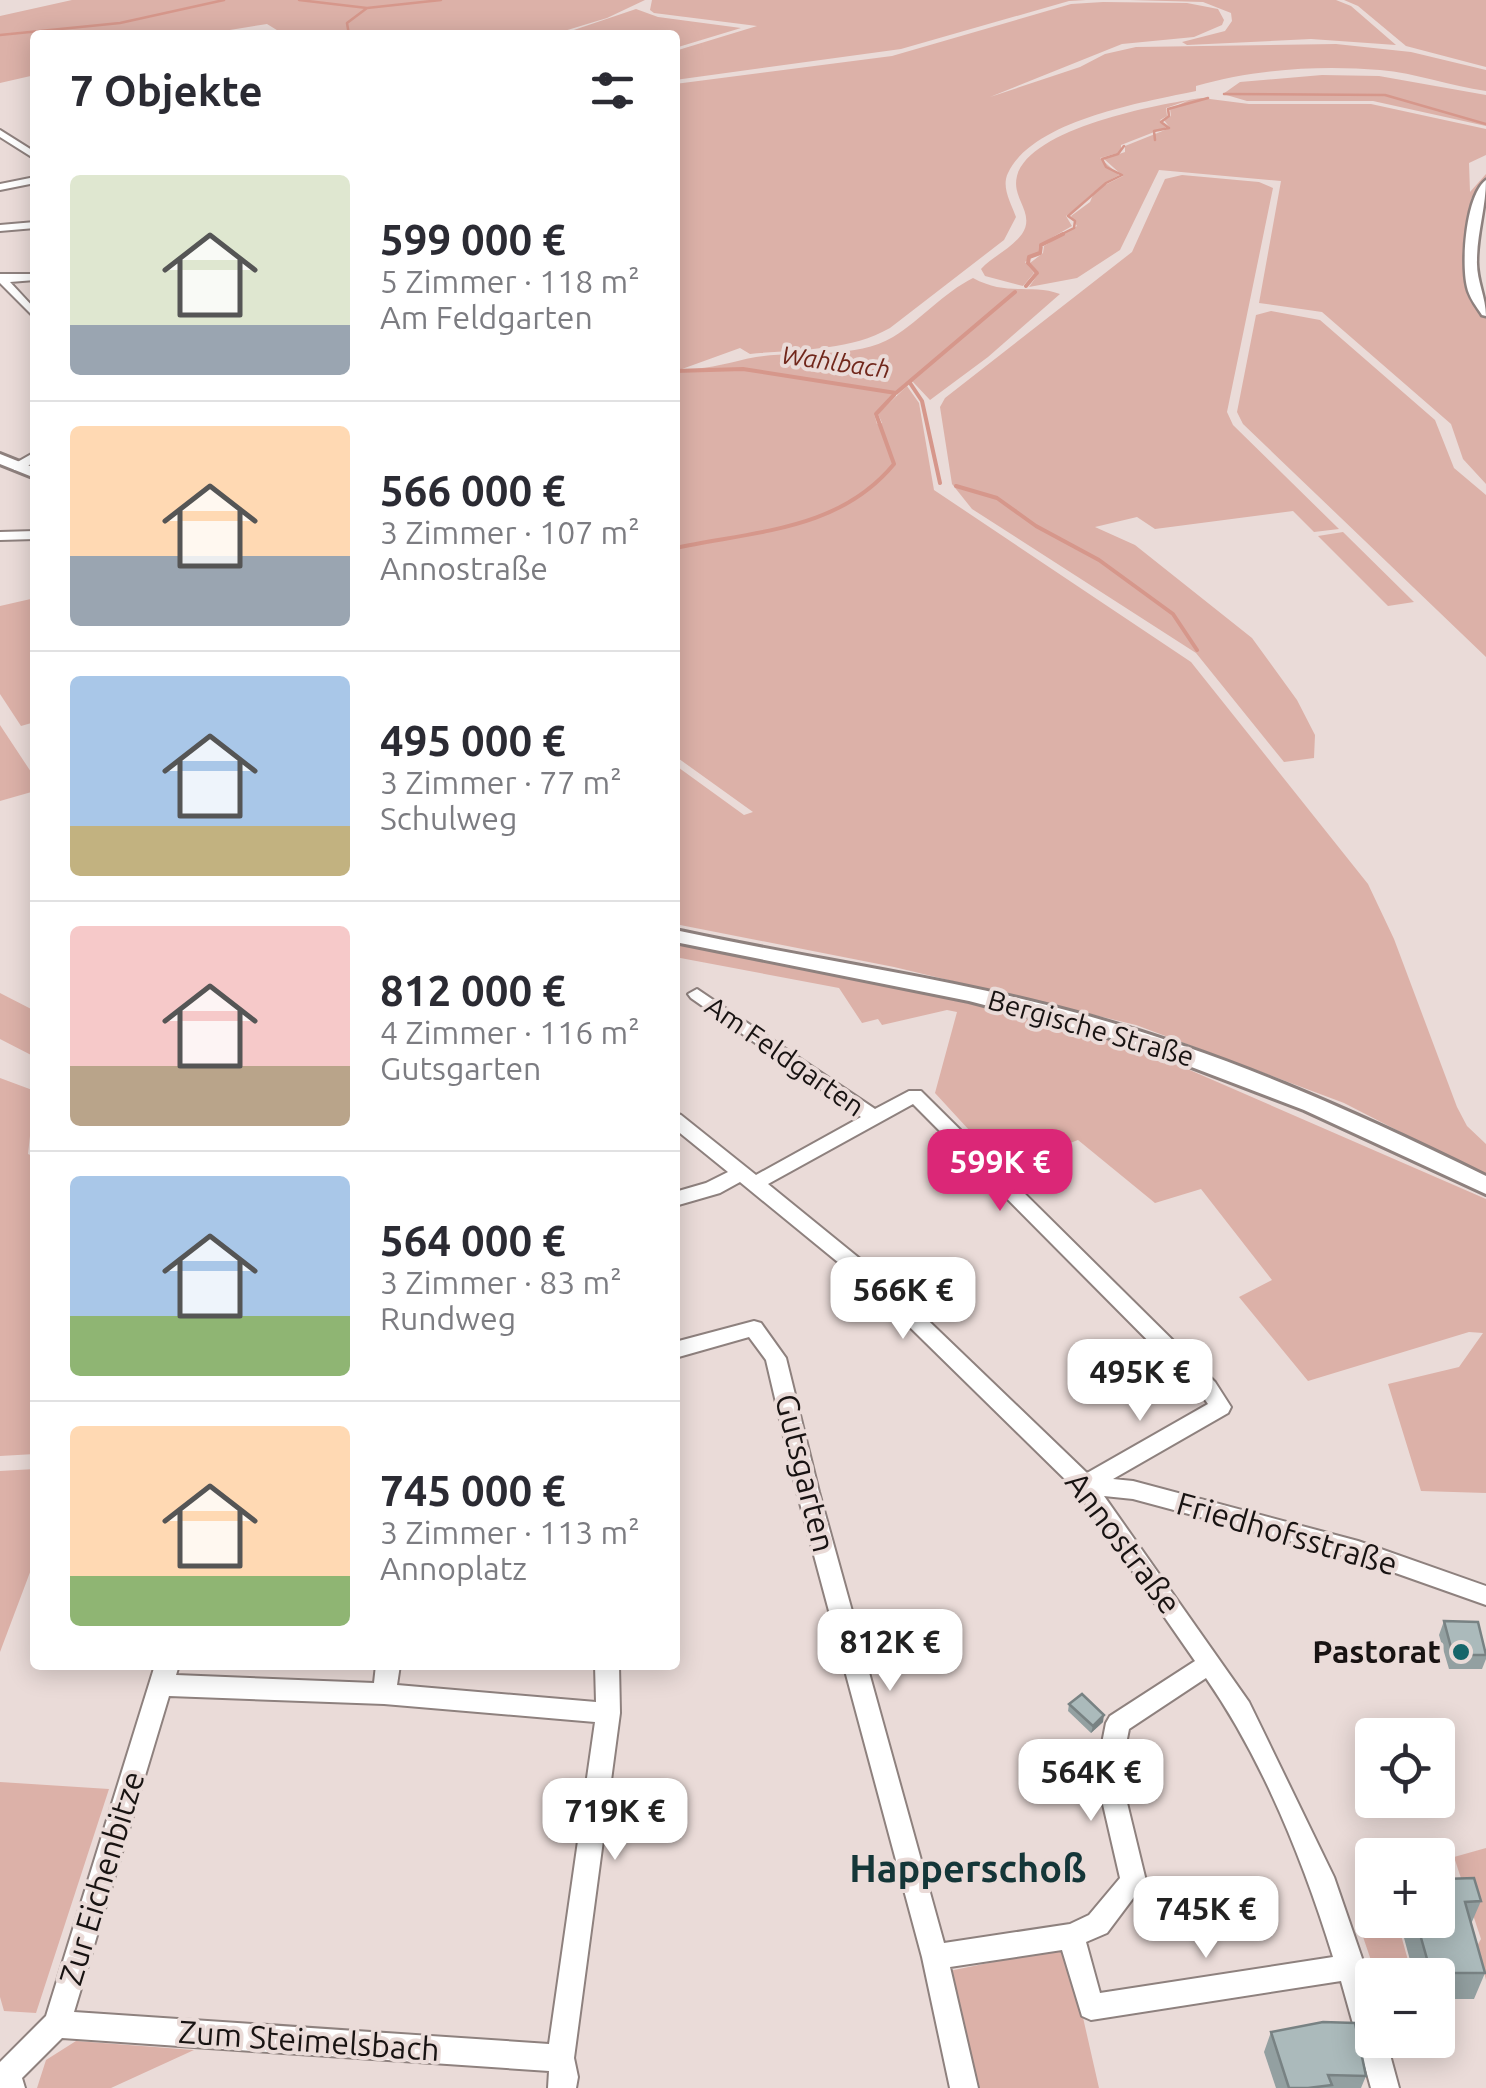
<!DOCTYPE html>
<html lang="de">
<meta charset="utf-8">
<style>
body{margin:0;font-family:Ubuntu,sans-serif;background:#f7f7f7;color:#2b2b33;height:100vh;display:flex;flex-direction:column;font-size:38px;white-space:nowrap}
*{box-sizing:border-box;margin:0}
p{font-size:32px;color:#7c7c81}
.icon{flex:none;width:55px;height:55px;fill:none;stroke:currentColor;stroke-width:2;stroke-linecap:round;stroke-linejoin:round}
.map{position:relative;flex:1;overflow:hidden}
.drawer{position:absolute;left:30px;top:30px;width:650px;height:1640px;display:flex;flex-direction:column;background:#fff;border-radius:10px;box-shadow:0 5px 25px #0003}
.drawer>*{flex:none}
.buttons{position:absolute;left:1355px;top:1718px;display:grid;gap:20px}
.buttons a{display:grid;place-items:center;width:100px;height:100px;border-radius:10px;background:#fff;box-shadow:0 5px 25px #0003;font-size:50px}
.price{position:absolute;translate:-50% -85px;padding:0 22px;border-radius:20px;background:#fff;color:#222;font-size:32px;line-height:65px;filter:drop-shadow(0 2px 5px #0008)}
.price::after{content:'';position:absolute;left:50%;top:60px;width:30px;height:22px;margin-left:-15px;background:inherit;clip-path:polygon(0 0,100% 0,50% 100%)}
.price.current{background:#db2777;color:#fff}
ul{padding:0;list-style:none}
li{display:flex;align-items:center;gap:30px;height:250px;padding:0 40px}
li+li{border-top:2px solid #e1e1e2}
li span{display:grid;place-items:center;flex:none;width:280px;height:200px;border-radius:10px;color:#555}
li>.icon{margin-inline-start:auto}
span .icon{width:120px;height:120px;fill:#fffc;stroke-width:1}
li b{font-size:42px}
h2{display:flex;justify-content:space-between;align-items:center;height:120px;padding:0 40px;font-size:42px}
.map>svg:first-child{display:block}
.green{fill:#dcb1a8}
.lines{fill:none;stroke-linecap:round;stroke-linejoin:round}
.stream-far1{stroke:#d6978b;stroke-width:2.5}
.stream{stroke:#d6978b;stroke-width:4}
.minor-casing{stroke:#8e817e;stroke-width:4}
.tertiary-casing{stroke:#8e817e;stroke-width:5}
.secondary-casing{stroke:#8e817e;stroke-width:6}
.minor{fill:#fff;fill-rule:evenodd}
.tertiary{fill:#fff;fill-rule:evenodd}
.secondary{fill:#fff;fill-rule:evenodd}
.wall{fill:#93a0a1}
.shaded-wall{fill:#788283}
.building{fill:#abbabb;stroke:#788283;stroke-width:2.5}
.poi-dot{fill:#17666a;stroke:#eadbd8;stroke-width:4}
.labels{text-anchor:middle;stroke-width:8;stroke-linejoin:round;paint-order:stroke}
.far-water-label{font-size:25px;font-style:italic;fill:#71271b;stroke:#eadbd8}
.street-label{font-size:28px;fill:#181312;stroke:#eadbd8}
.near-street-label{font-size:32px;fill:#181312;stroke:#eadbd8}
.near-poi-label{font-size:32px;font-weight:bold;fill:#181312;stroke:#eadbd8;text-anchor:end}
.near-quarter-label{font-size:38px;font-weight:bold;fill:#143638;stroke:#eadbd8}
</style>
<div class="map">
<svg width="1486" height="2088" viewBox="0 0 1486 2088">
<rect width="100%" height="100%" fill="#eadbd8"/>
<path class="green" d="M72,0H645L607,18L551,35H285L267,24L199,35H35V75L0,83V16Z
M652,0H1086L1069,1L901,49L675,80V51L757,26L654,13L650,10Z
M1130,0H1336L1351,6L1396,45L1311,39L1187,45L1182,42L1225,31L1232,21L1231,13L1203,2Z
M1344,0H1486V67L1406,46L1358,6Z
M1103,2L1187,3L1218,9L1224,20L1222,25L1194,37L1122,44L990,97L1080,67L1105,54L1136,47L1336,44L1411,52L1486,70V91C1450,86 1416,73 1380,70C1320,65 1254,69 1196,86V91C1144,102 1033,120 1008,173C1001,187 1011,203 1016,217L1004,240L890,328C848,352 796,349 750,354L740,348L682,369C709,370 729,362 756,357C799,350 854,360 893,337C921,320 943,293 973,278C1008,297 1031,283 1060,294L988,357L930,400L913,382L904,384L874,414L877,424L882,423L878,414L907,386L919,403L934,490L1191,662L1368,884L1394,939L1457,1107L1467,1126L1486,1144V1176L1344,1103L1136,1025L894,967L675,924V765L744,815L753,812L675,756V84L892,56L1071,4Z
M636,9L658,17L741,28L675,48V35H559Z
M1322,75L1379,76L1486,95V126L1373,101H1247L1223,94L1240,82Z
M1202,98L1249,104H1371L1486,129V155L1469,163L1470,192L1486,174V177L1471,199L1466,266L1469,294L1486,317V484L1463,459L1451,424L1322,312L1259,303L1281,181L1159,170L1120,250L1077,278L1029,287L1039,273L1030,263L1043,253L1044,246L1077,226L1071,216L1090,202L1095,190L1123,176L1104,159L1125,152V146L1170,128L1164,120L1171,116L1170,109L1189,100L1166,108L1167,116L1160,120L1167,127L1121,145V152L1100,158L1119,175C1096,187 1086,201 1066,216L1072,226L1039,245L1038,253L1025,262L1034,273L1023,286L985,276L981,269C993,256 1011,249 1022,234C1036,213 1011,199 1017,176C1030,128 1158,104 1202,98Z
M1182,175L1259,182L1273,188L1227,412L1233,425L1339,529L1314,532L1293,511L1155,529L1137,517L1095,527L1135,545L1252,638L1297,700L1315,735L1314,758L1284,762L1196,653L972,509L952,484L940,407L945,398L1132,252L1165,179Z
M1271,311L1320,320L1435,420L1454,468L1486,495V657L1243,424L1237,412L1256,315Z
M1343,532L1414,602L1388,606L1318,536Z
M35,598V722L21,726L0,694V606Z
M0,725L35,778V791L0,801Z
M675,943L952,997L1123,1041L1486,1199V1493L1421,1491L1388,1384L1459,1367L1483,1333L1469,1332L1308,1381L1239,1297L1272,1280L1201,1189L1155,1203L1078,1140L1004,1168L935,1093L957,1012L947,1010L882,1025L878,1019L862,1023L839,988L675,957Z
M0,993L35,1011V1057L0,1039Z
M0,1078L35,1091L28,1154L35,1157V1454L0,1456Z
M35,1469V1559L0,1652V1471Z
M0,1782L109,1789L36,2013L4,2011L0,1997Z
M1486,1848V1980L1477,1946L1481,1939L1454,1857Z
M1398,1924L1412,1975H1376L1360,1928Z
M1067,1947L1099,2088H979L949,1971Z
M76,2041L194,2050L111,2088H37L46,2060Z"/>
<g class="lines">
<path class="stream-far1" d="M299,0L367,8L441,0
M0,35L120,23L224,0
M349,35L347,23L367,8
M1224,94L1385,95L1486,124
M1155,140L1154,131L1169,128L1161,122L1169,116L1168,109L1208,98
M1058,236L1074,228L1075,221L1068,216L1106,183L1122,175L1106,167L1102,159L1118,154L1124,146"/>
<path class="stream" d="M1026,286L1037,273L1028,263L1029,257L1040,253L1041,245L1063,234
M675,371L743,369L896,393L1015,292
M910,383L922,401L940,483
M956,486L997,498L1036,526L1099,560L1173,614L1197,650
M675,548C754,531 839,531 894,464L876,414L894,395"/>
<g class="minor-casing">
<path id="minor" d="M0,130L35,152V159L0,137Z
M35,177V183L0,190V184Z
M35,222V228L0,231V225Z
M0,274H35V280L10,282L35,309V318L0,283Z
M35,452V461L22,470H14V464Z
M35,531V539L0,540V532Z
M697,989L875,1109L909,1091H921L1215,1382L1231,1407L1228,1413L1113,1479L1133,1481L1358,1541L1486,1586V1605L1356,1559L1133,1499L1104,1496L1249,1702L1334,1877L1365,1967L1372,1998V2040H1386L1399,2088H1371L1341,1981L1091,2020L1082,2016L1062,1950L950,1967L978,2088H950L922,1957L797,1492L766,1360L749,1337L675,1358V1342L754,1321L761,1323L786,1358L819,1492L944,1943L1070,1924L1089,1915L1120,1878L1096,1774L1106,1723L1110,1716L1195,1661L1077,1491L872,1290L740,1182L720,1193L675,1206V1192L706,1183L728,1172L675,1129V1113L681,1115L756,1175L861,1117L691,998L688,994ZM913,1104L1201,1394L1208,1404L1087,1473L886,1280L768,1184ZM1206,1678C1263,1760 1304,1863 1333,1957L1100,1993L1086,1942L1107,1933L1146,1881L1120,1774L1129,1729Z
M155,1665H179L176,1675L374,1683L376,1665H400L397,1685L596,1702L595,1665H619L620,1713L574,2058L578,2077L576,2088H548L549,2071L62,2038L22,2078L25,2088H0V2062L46,2016ZM169,1696L384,1704L595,1722L549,2044L74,2012Z"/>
</g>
<g class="tertiary-casing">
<path id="tertiary" d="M1486,180C1486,207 1477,233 1477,260C1476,280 1486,297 1486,316L1482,315C1476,306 1469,297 1467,287C1461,262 1466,195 1486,180Z"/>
</g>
<g class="secondary-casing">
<path id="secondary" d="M0,454L35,468V478L0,464Z
M675,930C809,959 945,977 1077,1013C1219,1051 1354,1111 1486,1176V1194L1304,1110L1126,1042L969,1001L675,942Z"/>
</g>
<use href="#minor" class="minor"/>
<use href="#tertiary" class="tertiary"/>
<use href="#secondary" class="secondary"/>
</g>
<path class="wall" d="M1444,1621L1486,1650V1659L1482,1669H1449L1439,1635Z
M1069,1704L1103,1722L1091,1733L1068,1711Z
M1438,1877L1481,1901L1471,1924L1485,1973L1474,1999H1438V1975H1414L1400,1923L1401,1920H1438Z
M1271,2032L1366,2076L1361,2088H1276L1264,2052Z"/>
<path class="shaded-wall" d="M1104,1715L1103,1722L1091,1733L1093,1726Z"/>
<path class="building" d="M1444,1621L1478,1622L1486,1655H1453Z
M1082,1694L1104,1715L1093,1726L1069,1704Z
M1438,1877L1444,1879L1474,1878L1481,1901L1465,1902L1485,1973H1431L1416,1920H1438Z
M1323,2022L1355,2023L1366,2076L1328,2075L1332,2085L1308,2088H1289L1271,2032Z"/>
<circle class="poi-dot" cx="1461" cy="1652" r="10"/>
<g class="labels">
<g class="far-water-label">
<text transform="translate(836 362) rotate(8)" y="9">Wahlbach</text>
</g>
<g class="street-label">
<text transform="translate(1091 1028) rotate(16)" y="10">Bergische Straße</text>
<text transform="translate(785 1056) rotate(35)" y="10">Am Feldgarten</text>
</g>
<g class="near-street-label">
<text transform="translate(805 1473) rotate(76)" y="11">Gutsgarten</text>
<text transform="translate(1287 1534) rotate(16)" y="11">Friedhofsstraße</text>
<text transform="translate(1123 1543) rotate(53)" y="11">Annostraße</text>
<text transform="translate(102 1878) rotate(-73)" y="11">Zur Eichenbitze</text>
<text transform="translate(309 2041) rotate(4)" y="11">Zum Steimelsbach</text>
</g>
<g class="near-poi-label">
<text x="1441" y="1663">Pastorat</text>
</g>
<g class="near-quarter-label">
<text x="968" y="1882">Happerschoß</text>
</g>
</g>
</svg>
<div class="buttons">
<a><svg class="icon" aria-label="locate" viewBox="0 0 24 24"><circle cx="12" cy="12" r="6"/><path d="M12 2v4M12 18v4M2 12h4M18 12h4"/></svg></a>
<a>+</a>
<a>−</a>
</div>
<b class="price current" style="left:1000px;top:1214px">599K €</b>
<b class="price" style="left:903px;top:1342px">566K €</b>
<b class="price" style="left:1140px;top:1424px">495K €</b>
<b class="price" style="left:890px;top:1694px">812K €</b>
<b class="price" style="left:1091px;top:1824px">564K €</b>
<b class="price" style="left:615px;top:1863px">719K €</b>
<b class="price" style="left:1206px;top:1961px">745K €</b>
<section class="drawer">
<h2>7 Objekte<svg class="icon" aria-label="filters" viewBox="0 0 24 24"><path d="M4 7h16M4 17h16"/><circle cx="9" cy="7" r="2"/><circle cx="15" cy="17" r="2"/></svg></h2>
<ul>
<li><span style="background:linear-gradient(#dfe7d0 75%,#9aa5b1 0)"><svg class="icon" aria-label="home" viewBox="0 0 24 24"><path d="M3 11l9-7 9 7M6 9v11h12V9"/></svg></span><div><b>599 000 €</b><p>5 Zimmer · 118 m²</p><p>Am Feldgarten</p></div></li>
<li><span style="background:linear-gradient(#ffd9b3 65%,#9aa5b1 0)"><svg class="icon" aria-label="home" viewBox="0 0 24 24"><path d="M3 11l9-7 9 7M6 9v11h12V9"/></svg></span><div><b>566 000 €</b><p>3 Zimmer · 107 m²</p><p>Annostraße</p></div></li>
<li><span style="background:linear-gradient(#a9c7e8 75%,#c2b280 0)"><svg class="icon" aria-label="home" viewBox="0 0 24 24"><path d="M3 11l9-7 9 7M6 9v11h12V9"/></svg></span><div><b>495 000 €</b><p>3 Zimmer · 77 m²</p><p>Schulweg</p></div></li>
<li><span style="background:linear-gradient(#f6c9c9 70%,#b9a48a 0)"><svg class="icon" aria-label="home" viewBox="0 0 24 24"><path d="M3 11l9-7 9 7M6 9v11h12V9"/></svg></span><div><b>812 000 €</b><p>4 Zimmer · 116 m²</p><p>Gutsgarten</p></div></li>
<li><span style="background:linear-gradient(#a9c7e8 70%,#8fb573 0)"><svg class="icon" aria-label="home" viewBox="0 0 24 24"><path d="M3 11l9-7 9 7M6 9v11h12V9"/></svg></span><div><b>564 000 €</b><p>3 Zimmer · 83 m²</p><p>Rundweg</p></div></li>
<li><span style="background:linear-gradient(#ffd9b3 75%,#8fb573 0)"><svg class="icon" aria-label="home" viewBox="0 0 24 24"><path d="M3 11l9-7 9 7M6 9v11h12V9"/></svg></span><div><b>745 000 €</b><p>3 Zimmer · 113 m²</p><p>Annoplatz</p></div></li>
</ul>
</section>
</div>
